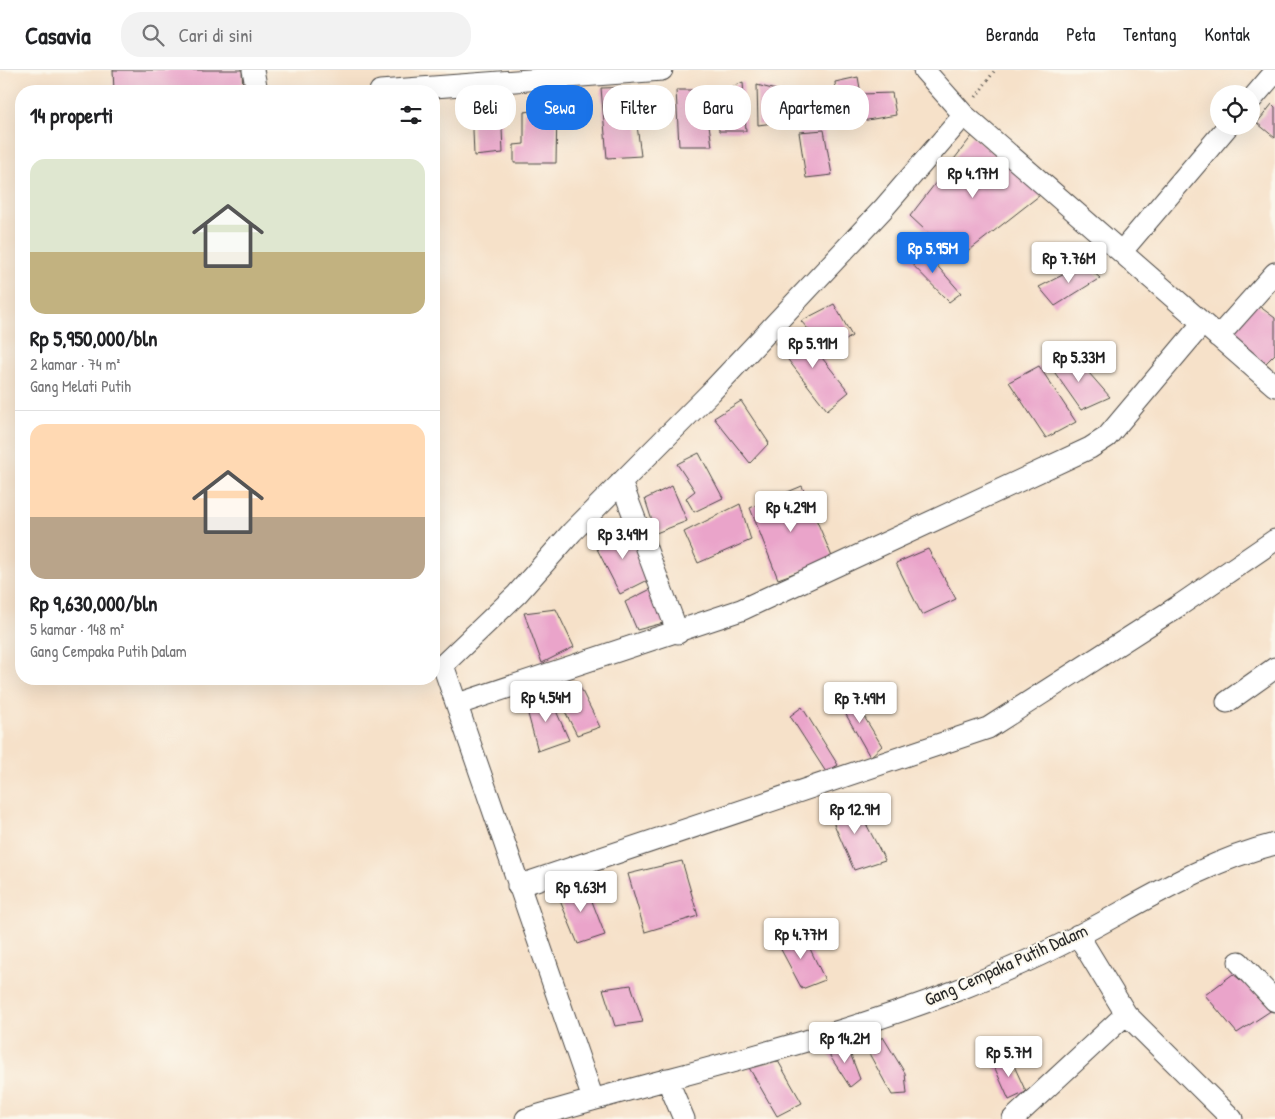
<!DOCTYPE html>
<html lang="id">
<meta charset="utf-8">
<style>
body{margin:0;font-family:"Patrick Hand",sans-serif;background:#f2f2f2;color:#202124;height:100vh;display:flex;flex-direction:column;font-size:19px;white-space:nowrap}
*{box-sizing:border-box;margin:0}
p{font-size:16px;color:#757577}
.icon{flex:none;width:28px;height:28px;fill:none;stroke:currentColor;stroke-width:2;stroke-linecap:round;stroke-linejoin:round}
.map{position:relative;flex:1;overflow:hidden}
.drawer{position:absolute;left:15px;top:15px;width:425px;height:600px;display:flex;flex-direction:column;background:#fff;border-radius:20px;box-shadow:0 5px 20px #0002}
.drawer>*{flex:none}
.guide{position:absolute;left:455px;top:15px;width:475px;height:45px;display:flex;gap:10px}
.fabs{position:absolute;left:1210px;top:15px;display:grid;gap:10px}
.fabs a{display:grid;place-items:center;width:50px;height:50px;border-radius:50%;background:#fff;box-shadow:0 5px 20px #0002;font-size:25px}
.price{position:absolute;translate:-50% -42px;padding:0 11px;border-radius:5px;background:#fff;color:#222;font-size:16px;line-height:32px;filter:drop-shadow(0 1px 2px #0008)}
.price::after{content:'';position:absolute;left:50%;top:30px;width:15px;height:11px;margin-left:-8px;background:inherit;clip-path:polygon(0 0,100% 0,50% 100%)}
.price.active{background:#1a73e8;color:#fff}
ul{padding:0;list-style:none}
li{display:grid;align-content:center;gap:10px;height:265px;padding:0 15px}
li+li{border-top:1px solid #e0e0e0}
li span{display:grid;place-items:center;height:155px;border-radius:15px;color:#555}
li>.icon{margin-inline-start:auto}
span .icon{width:90px;height:90px;fill:#fffc;stroke-width:1}
li b{font-size:21px}
h2{display:flex;justify-content:space-between;align-items:center;height:60px;padding:0 15px;font-size:21px}
.pill{padding:0 18px;border-radius:20px;background:#fff;box-shadow:0 5px 20px #0002;font-size:18px;line-height:45px}
.pill.active{background:#1a73e8;color:#fff}
header{display:flex;align-items:center;gap:30px;box-sizing:border-box;height:70px;padding:0 25px;background:#fff;border-bottom:1px solid #e0e0e0}
header strong{font-size:24px}
nav{display:flex;gap:28px;margin-inline-start:auto;font-size:18px}
.search{width:350px;height:45px;background:#f2f2f2;display:flex;align-items:center;gap:12px;box-sizing:border-box;padding:0 18px;border-radius:20px;color:#757577;font-size:19px}
.map>svg:first-child{display:block}
.building{fill:#eaa4ca}
.lines{fill:none;stroke-linecap:round;stroke-linejoin:round}
.minor-casing{stroke:#494643;stroke-width:23}
.path{stroke:#494643;stroke-width:3;stroke-dasharray:1 4;stroke-linecap:butt}
.minor{stroke:#fff;stroke-width:21}
.labels{text-anchor:middle;stroke-width:4;stroke-linejoin:round;paint-order:stroke}
.street-label{font-size:18px;fill:#2b2b2b;stroke:#fbf7ec}
</style>
<header>
<strong>Casavia</strong>
<div class="search"><svg class="icon" aria-label="search" viewBox="0 0 24 24"><circle cx="10" cy="10" r="6"/><path d="M15 15l6 6"/></svg>Cari di sini</div>
<nav><a>Beranda</a><a>Peta</a><a>Tentang</a><a>Kontak</a></nav>
</header>
<div class="map">
<svg width="1275" height="1049" viewBox="0 0 1275 1049">
<rect width="100%" height="100%" fill="#fbf7ec"/>
<filter id="ink" filterUnits="userSpaceOnUse"><feTurbulence type="fractalNoise" baseFrequency=".02" numOctaves="2"/><feDisplacementMap in="SourceGraphic" scale="10" xChannelSelector="R" yChannelSelector="G"/><feConvolveMatrix kernelMatrix="1 2 1 2 8 2 1 2 1" color-interpolation-filters="sRGB"/></filter>
<filter id="wash" filterUnits="userSpaceOnUse"><feTurbulence type="fractalNoise" baseFrequency=".0096" numOctaves="4" result="noise"/><feDisplacementMap in="SourceGraphic" scale="20" xChannelSelector="R" yChannelSelector="G"/><feGaussianBlur stdDeviation="1.12" result="paint"/><feColorMatrix in="noise" values="0 0 0 0 0 0 0 0 0 0 0 0 0 0 0 0 0 1.4 0 .05"/><feComposite in="paint" operator="in"/></filter>
<g filter="url(#wash)">
<rect width="100%" height="100%" fill="#f6e1c9"/>
<g id="blocks">
<path class="building" d="M113,0H242L243,21H114Z
M858,7L861,24L892,23L896,45L839,55L835,12Z
M743,12L746,61H719L715,24Z
M757,15L776,20L781,52L758,55Z
M632,17L641,86L607,88L601,18Z
M676,20H704L712,76H679Z
M472,34H501L503,83L474,86Z
M1272,34L1275,37V68L1257,53Z
M557,38L556,93H514V75L524,74V42Z
M824,60L832,105L806,108L799,62Z
M972,66L1044,122L957,190L910,146Z
M920,176L961,223L949,232L905,187Z
M1084,194L1100,208L1055,236L1039,217Z
M1255,233L1275,248V284L1265,294L1227,267Z
M834,234L852,266L836,277L833,270L820,273L801,251Z
M800,260L849,322L827,340L775,273Z
M1075,287L1110,327L1081,340L1048,293Z
M1039,296L1076,352L1046,368L1009,312Z
M741,331L769,373L750,393L714,348Z
M699,383L723,428L694,442L686,428L695,421L677,394Z
M672,416L687,451L656,463L645,429Z
M802,416L833,489L778,509L750,438Z
M740,434L751,470L698,493L684,462Z
M625,454L652,508L620,524L594,473Z
M928,479L956,529L922,545L896,493Z
M655,517L667,552L637,560L625,532Z
M556,539L574,577L542,593L524,543Z
M577,611L600,657L577,665L554,620Z
M849,622L882,676L870,687L836,627Z
M549,625L569,670L538,681L525,633Z
M802,637L838,695L826,702L790,646Z
M852,727L885,790L854,800L827,738Z
M682,791L698,846L645,862L628,804Z
M585,813L605,865L578,874L556,821Z
M802,862L825,910L802,919L777,872Z
M1233,904L1275,938L1237,963L1205,925Z
M631,915L643,952L615,956L603,919Z
M883,967L905,1003L907,1024L892,1025L866,978Z
M847,975L860,1009L850,1017L826,980Z
M1010,987L1026,1022L1009,1030L993,994Z
M778,991L802,1033L777,1046L748,996Z"/>
</g>
</g>
<g filter="url(#ink)">
<use href="#blocks" fill-opacity="0" stroke="#494643" stroke-width="1"/>
<g class="lines">
<g class="minor-casing">
<path id="minor" d="M253,0L257,21
M924,0L964,45L1275,316
M380,21L662,0
M1251,30L1275,2
M1122,181L1228,56
M1218,267L1275,203
M621,412L678,563
M1227,632L1275,598
M458,634L741,540L1090,378L1107,367L1202,254
M518,816L988,658L1180,535L1275,470
M1078,865L1126,944L1232,1049
M1239,892L1275,931
M667,1009L684,1049
M593,1029L444,598L445,593L517,524L572,462L711,322L883,139L964,45
M526,1049C669,1006 817,975 958,920C988,908 1020,895 1050,880C1125,844 1194,794 1275,774
M1013,1049L1126,944"/>
</g>
<path class="path" d="M976,27L995,0"/>
<use href="#minor" class="minor"/>
</g>
</g>
<g class="labels">
<g class="street-label">
<text transform="translate(1006 895) rotate(-24)" y="6">Gang Cempaka Putih Dalam</text>
</g>
</g>
</svg>
<div class="fabs">
<a><svg class="icon" aria-label="locate" viewBox="0 0 24 24"><circle cx="12" cy="12" r="6"/><path d="M12 2v4M12 18v4M2 12h4M18 12h4"/></svg></a>
</div>
<b class="price" style="left:973px;top:129px">Rp 4.17M</b>
<b class="price active" style="left:933px;top:204px">Rp 5.95M</b>
<b class="price" style="left:1069px;top:214px">Rp 7.76M</b>
<b class="price" style="left:813px;top:299px">Rp 5.91M</b>
<b class="price" style="left:1079px;top:313px">Rp 5.33M</b>
<b class="price" style="left:791px;top:463px">Rp 4.29M</b>
<b class="price" style="left:623px;top:490px">Rp 3.49M</b>
<b class="price" style="left:546px;top:653px">Rp 4.54M</b>
<b class="price" style="left:860px;top:654px">Rp 7.49M</b>
<b class="price" style="left:855px;top:765px">Rp 12.9M</b>
<b class="price" style="left:581px;top:843px">Rp 9.63M</b>
<b class="price" style="left:801px;top:890px">Rp 4.77M</b>
<b class="price" style="left:845px;top:994px">Rp 14.2M</b>
<b class="price" style="left:1009px;top:1008px">Rp 5.7M</b>
<div class="guide">
<a class="pill">Beli</a>
<a class="pill active">Sewa</a>
<a class="pill">Filter</a>
<a class="pill">Baru</a>
<a class="pill">Apartemen</a>
</div>
<section class="drawer">
<h2>14 properti<svg class="icon" aria-label="filters" viewBox="0 0 24 24"><path d="M4 7h16M4 17h16"/><circle cx="9" cy="7" r="2"/><circle cx="15" cy="17" r="2"/></svg></h2>
<ul>
<li><span style="background:linear-gradient(#dfe7d0 60%,#c2b280 0)"><svg class="icon" aria-label="home" viewBox="0 0 24 24"><path d="M3 11l9-7 9 7M6 9v11h12V9"/></svg></span><div><b>Rp 5,950,000/bln</b><p>2 kamar · 74 m²</p><p>Gang Melati Putih</p></div></li>
<li><span style="background:linear-gradient(#ffd9b3 60%,#b9a48a 0)"><svg class="icon" aria-label="home" viewBox="0 0 24 24"><path d="M3 11l9-7 9 7M6 9v11h12V9"/></svg></span><div><b>Rp 9,630,000/bln</b><p>5 kamar · 148 m²</p><p>Gang Cempaka Putih Dalam</p></div></li>
</ul>
</section>
</div>
